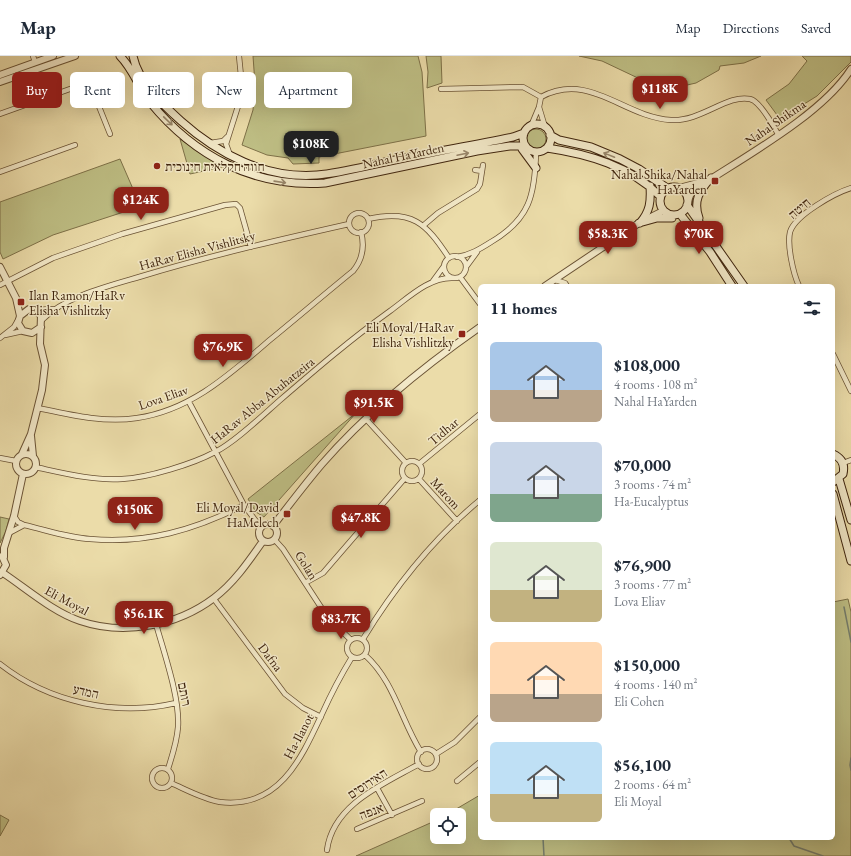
<!DOCTYPE html>
<meta charset="utf-8">
<style>
body{margin:0;font-family:"EB Garamond","Frank Ruhl Libre",serif;background:#f6f6f7;color:#1f2937;height:100vh;display:flex;flex-direction:column;font-size:15px;white-space:nowrap}
*{box-sizing:border-box;margin:0}
p{font-size:13px;color:#747a83}
.icon{flex:none;width:22px;height:22px;fill:none;stroke:currentColor;stroke-width:2;stroke-linecap:round;stroke-linejoin:round}
.map{position:relative;flex:1;overflow:hidden}
.details{position:absolute;left:478px;top:228px;width:357px;height:556px;display:flex;flex-direction:column;background:#fff;border-radius:6px;box-shadow:0 4px 16px #0002}
.details>*{flex:none}
.hud{position:absolute;left:12px;top:16px;width:380px;height:36px;display:flex;gap:8px}
.controls{position:absolute;left:430px;top:752px;display:grid;gap:8px}
.controls a{display:grid;place-items:center;width:36px;height:36px;border-radius:6px;background:#fff;box-shadow:0 4px 16px #0002;font-size:20px}
.price{position:absolute;translate:-50% -34px;padding:0 9px;border-radius:8px;background:#8f2418;color:#fff;font-size:13px;line-height:26px;filter:drop-shadow(0 1px 2px #0008)}
.price::after{content:'';position:absolute;left:50%;top:24px;width:12px;height:9px;margin-left:-6px;background:inherit;clip-path:polygon(0 0,100% 0,50% 100%)}
.price.selected{background:#222;color:#fff}
ul{padding:0;list-style:none}
li{display:flex;align-items:center;gap:12px;height:100px;padding:0 12px}
li span{display:grid;place-items:center;flex:none;width:112px;height:80px;border-radius:6px;color:#555}
li>.icon{margin-inline-start:auto}
span .icon{width:48px;height:48px;fill:#fffc;stroke-width:1}
li b{font-size:17px}
h2{display:flex;justify-content:space-between;align-items:center;height:48px;padding:0 12px;font-size:17px}
.tag{padding:0 14px;border-radius:6px;background:#fff;box-shadow:0 4px 16px #0002;font-size:14px;line-height:36px}
.tag.selected{background:#8f2418;color:#fff}
header{display:flex;align-items:center;gap:24px;box-sizing:border-box;height:56px;padding:0 20px;background:#fff;border-bottom:1px solid #e0e1e3}
header strong{font-size:19px}
nav{display:flex;gap:22px;margin-inline-start:auto;font-size:14px}
.map>svg:first-child{display:block}
.green{fill:#bebe84;stroke:#7e7148}
.lines{fill:none;stroke-linecap:round;stroke-linejoin:round}
.stream{stroke:#757e6e;stroke-width:1.5}
.minor-casing{stroke:#6a5234;stroke-width:6}
.tertiary-casing{stroke:#6a5234;stroke-width:8}
.secondary-casing{stroke:#3f240d;stroke-width:9}
.minor{stroke:#f2e8c7;stroke-width:4.5}
.tertiary{stroke:#f2e8c7;stroke-width:6}
.secondary{stroke:#f2e8c7;stroke-width:7}
.oneway{stroke:#98866a}
.poi-dot{fill:#8f2418;stroke:#f2e8c7;stroke-width:1.5}
.labels{text-anchor:middle;stroke-width:3;stroke-linejoin:round;paint-order:stroke}
.street-label{font-size:13px;fill:#3f240d;stroke:#f2e8c7}
.poi-label{font-size:13px;fill:#3f240d;stroke:#f2e8c7;text-anchor:end}
</style>
<header>
<strong>Map</strong>
<nav><a>Map</a><a>Directions</a><a>Saved</a></nav>
</header>
<div class="map">
<svg width="851" height="800" viewBox="0 0 851 800">
<rect width="100%" height="100%" fill="#ebdca9"/>
<filter id="stains"><feTurbulence type="fractalNoise" baseFrequency=".005" numOctaves="4"/><feColorMatrix values="0 0 0 0 .2 0 0 0 0 .09 0 0 0 0 .02 0 0 0 .5 -.17"/></filter>
<radialGradient id="worn" r=".72"><stop offset=".6" stop-color="#630" stop-opacity="0"/><stop offset="1" stop-color="#630" stop-opacity=".3"/></radialGradient>
<path class="green" d="M253,0H418L422,16L426,80L319,101V107L293,108L288,102L267,99L242,89L253,54L255,28Z
M426,0H441L442,27L427,32L428,16Z
M579,0H761L744,7L720,10L719,14L696,27L674,32L640,23L602,5Z
M802,0H851V6L817,40L780,63L766,44L789,28L807,5Z
M526 83a10 10 0 1 1 20 0a10 10 0 1 1-20 0Z
M180,83L222,111L190,118Z
M120,103L140,149L139,151L53,179L3,203L0,196V146Z
M356,357L264,461L256,456L248,443Z
M0,461L9,463L6,475L0,487Z
M848,543L851,556V800H356L437,764V781H459V759H446L480,739V782H833V546Z
M0,759L9,764L0,780Z"/>
<g class="lines">
<path class="stream" d="M844,551L851,586
M851,702L850,709L851,714
M543,782L544,800
M789,782L794,790L823,800"/>
<g class="minor-casing">
<path id="minor" d="M33,0L35,6
M32,15L42,43
M441,33L523,31L541,41
M539,51L545,71
M0,58L84,28L92,33L110,78
M531,70L539,51L541,41C590,15 623,61 671,64C701,66 727,38 750,43C760,45 773,69 778,78
M210,87L223,85L227,81
M230,99L226,88L240,44L241,20L239,0
M475,114L482,115
M0,116L75,89
M349 167a10 10 0 1 1 20 0a10 10 0 1 1-20 0Z
M368,163C412,153 426,167 449,202
M424,169L438,157L477,133L480,128L483,109
M444 211a11 11 0 1 1 22 0a11 11 0 1 1-22 0Z
M457,201C470,199 480,193 491,186C530,163 535,139 536,96
M466,211L477,196
M460,221L480,248
M555,224L565,227L567,230
M433,225L444,210
M0,229L53,202L122,178L225,149L236,148L240,152L251,191
M799,230C793,217 787,189 790,176C795,159 835,137 851,132
M33,254L54,253
M42,264C64,241 108,230 139,221C208,200 278,184 349,168
M5,279L23,275
M0,282L14,271L18,264
M833,298L851,335
M189,346L244,449L261,472
M38,352C71,359 104,367 137,362C192,354 231,317 271,283C299,260 326,237 353,215C363,203 365,191 361,176
M366,363L406,407
M0,402L16,405
M402 415a10 10 0 1 1 20 0a10 10 0 1 1-20 0Z
M843,407L851,404
M419,408L480,358
M35,411C63,417 94,425 122,423C147,422 193,408 215,396C234,387 262,360 279,345C315,314 351,283 390,255C408,242 429,221 453,222
M419,423L457,465
M14,460L18,466L24,469C46,474 69,482 90,483C147,488 194,474 244,449
M9,477L24,469
M274,483L283,493L328,562L351,584
M305,527L323,517L405,422
M214,543L285,638L303,652L321,661
M156,568C164,597 180,642 178,671C177,686 172,700 168,713
M347 592a10 10 0 1 1 20 0a10 10 0 1 1-20 0Z
M363,583C394,532 434,482 480,444
M365,599C394,625 401,664 421,696
M0,608C48,646 116,661 176,647
M417 703a10 10 0 1 1 20 0a10 10 0 1 1-20 0Z
M436,698L455,686L480,661
M152 722a10 10 0 1 1 20 0a10 10 0 1 1-20 0Z
M457,725L480,706
M171,727C187,734 203,743 220,746C279,753 301,703 322,658C331,638 341,619 352,601
M377,732L392,759
M357,773L422,745
M327,794C333,748 384,728 419,708"/>
</g>
<g class="tertiary-casing">
<path id="tertiary" d="M0,19L53,0
M0,26L75,0
M679,132L702,126
M688,145L691,137L697,132C742,102 822,59 851,13
M0,211L16,242L20,260
M545,230L639,167L663,155
M31,380L33,400
M16 408a10 10 0 1 1 20 0a10 10 0 1 1-20 0Z
M22,398L31,378L42,334L45,309L40,288L41,260L36,255L29,253L20,260L18,267L23,275L32,277L41,271
M259 477a9 9 0 1 1 18 0a9 9 0 1 1-18 0Z
M273,470C289,449 305,428 322,408C368,355 423,311 480,271
M4,501V492L14,460L23,418
M3,517C27,533 53,556 80,565C124,580 177,570 214,542C234,527 249,505 263,485
M0,519L6,509L2,500"/>
</g>
<g class="secondary-casing">
<path id="secondary" d="M120,0C133,13 139,32 150,46C194,100 254,132 325,127L477,95L510,90H525
M133,0C138,25 162,48 181,65C218,98 266,123 317,119C343,117 369,109 395,104C434,96 474,89 513,81L524,77
M523 82a14 14 0 1 1 28 0a14 14 0 1 1-28 0Z
M550,79L559,84L591,91L620,103L639,113L667,132
M547,92C588,98 630,110 660,140
M522,93L536,112
M660 145a14 14 0 1 1 28 0a14 14 0 1 1-28 0Z
M687,149L744,230
M680,158L710,196L732,230
M699,162C693,145 699,135 711,122
M639,167L657,162H672
M640,167C650,155 651,146 650,130
M833,398C842,402 845,409 843,418L833,426
M839,423L851,464
M833,438L851,505"/>
</g>
<use href="#minor" class="minor"/>
<use href="#tertiary" class="tertiary"/>
<use href="#secondary" class="secondary"/>
</g>
<defs><path id="oneway-shaft" d="M-6 0H5M1.5-3L5.5 0L1.5 3" fill="none" stroke-width="1.6" stroke-linecap="round" stroke-linejoin="round"/></defs>
<g class="oneway">
<use href="#oneway-shaft" transform="translate(168 65) rotate(44)"/>
<use href="#oneway-shaft" transform="translate(463 98) rotate(-12)"/>
<use href="#oneway-shaft" transform="translate(609 99) rotate(-158)"/>
<use href="#oneway-shaft" transform="translate(280 126) rotate(8)"/>
</g>
<g class="poi-dot">
<circle cx="157" cy="110" r="4"/>
<rect x="711" y="121" width="8" height="8" rx="2"/>
<rect x="17" y="242" width="8" height="8" rx="2"/>
<rect x="458" y="274" width="8" height="8" rx="2"/>
<rect x="283" y="454" width="8" height="8" rx="2"/>
</g>
<g class="labels">
<g class="street-label">
<text transform="translate(775 66) rotate(-35)" y="5">Nahal Shikma</text>
<text transform="translate(403 99) rotate(-12)" y="5">Nahal HaYarden</text>
<text transform="translate(799 152) rotate(-41)" y="5">חיטה</text>
<text transform="translate(197 194) rotate(-15)" y="5">HaRav Elisha Vishlitsky</text>
<text transform="translate(163 341) rotate(-19)" y="5">Lova Eliav</text>
<text transform="translate(262 344) rotate(-39)" y="5">HaRav Abba Abuhatzeira</text>
<text transform="translate(443 375) rotate(-40)" y="5">Tidhar</text>
<text transform="translate(446 437) rotate(48)" y="5">Marom</text>
<text transform="translate(307 509) rotate(58)" y="5">Golan</text>
<text transform="translate(67 544) rotate(28)" y="5">Eli Moyal</text>
<text transform="translate(271 601) rotate(53)" y="5">Dafna</text>
<text transform="translate(86 635) rotate(12)" y="5">המדע</text>
<text transform="translate(185 638) rotate(79)" y="5">רותם</text>
<text transform="translate(298 680) rotate(-62)" y="5">Ha-Ilanot</text>
<text transform="translate(367 727) rotate(-33)" y="5">האירוסים</text>
<text transform="translate(371 755) rotate(-21)" y="5">אנפה</text>
</g>
<g class="poi-label">
<text x="165" y="115" text-anchor="start">חווה חקלאית חינוכית</text>
<text x="707" y="123">Nahal Shika/Nahal<tspan x="707" dy="15">HaYarden</tspan></text>
<text x="29" y="244" text-anchor="start">Ilan Ramon/HaRv<tspan x="29" dy="15">Elisha Vishlitzky</tspan></text>
<text x="454" y="276">Eli Moyal/HaRav<tspan x="454" dy="15">Elisha Vishlitzky</tspan></text>
<text x="279" y="456">Eli Moyal/David<tspan x="279" dy="15">HaMelech</tspan></text>
</g>
</g>
<rect width="100%" height="100%" filter="url(#stains)"/>
<rect width="100%" height="100%" fill="url(#worn)"/>
</svg>
<div class="controls">
<a><svg class="icon" aria-label="locate" viewBox="0 0 24 24"><circle cx="12" cy="12" r="6"/><path d="M12 2v4M12 18v4M2 12h4M18 12h4"/></svg></a>
</div>
<b class="price" style="left:660px;top:54px">$118K</b>
<b class="price selected" style="left:311px;top:109px">$108K</b>
<b class="price" style="left:141px;top:165px">$124K</b>
<b class="price" style="left:608px;top:199px">$58.3K</b>
<b class="price" style="left:699px;top:199px">$70K</b>
<b class="price" style="left:223px;top:312px">$76.9K</b>
<b class="price" style="left:374px;top:368px">$91.5K</b>
<b class="price" style="left:135px;top:475px">$150K</b>
<b class="price" style="left:361px;top:483px">$47.8K</b>
<b class="price" style="left:144px;top:579px">$56.1K</b>
<b class="price" style="left:341px;top:584px">$83.7K</b>
<div class="hud">
<a class="tag selected">Buy</a>
<a class="tag">Rent</a>
<a class="tag">Filters</a>
<a class="tag">New</a>
<a class="tag">Apartment</a>
</div>
<section class="details">
<h2>11 homes<svg class="icon" aria-label="filters" viewBox="0 0 24 24"><path d="M4 7h16M4 17h16"/><circle cx="9" cy="7" r="2"/><circle cx="15" cy="17" r="2"/></svg></h2>
<ul>
<li><span style="background:linear-gradient(#a9c7e8 60%,#b9a48a 0)"><svg class="icon" aria-label="home" viewBox="0 0 24 24"><path d="M3 11l9-7 9 7M6 9v11h12V9"/></svg></span><div><b>$108,000</b><p>4 rooms · 108 m²</p><p>Nahal HaYarden</p></div></li>
<li><span style="background:linear-gradient(#c9d6e8 65%,#7fa58c 0)"><svg class="icon" aria-label="home" viewBox="0 0 24 24"><path d="M3 11l9-7 9 7M6 9v11h12V9"/></svg></span><div><b>$70,000</b><p>3 rooms · 74 m²</p><p>Ha-Eucalyptus</p></div></li>
<li><span style="background:linear-gradient(#dfe7d0 60%,#c2b280 0)"><svg class="icon" aria-label="home" viewBox="0 0 24 24"><path d="M3 11l9-7 9 7M6 9v11h12V9"/></svg></span><div><b>$76,900</b><p>3 rooms · 77 m²</p><p>Lova Eliav</p></div></li>
<li><span style="background:linear-gradient(#ffd9b3 65%,#b9a48a 0)"><svg class="icon" aria-label="home" viewBox="0 0 24 24"><path d="M3 11l9-7 9 7M6 9v11h12V9"/></svg></span><div><b>$150,000</b><p>4 rooms · 140 m²</p><p>Eli Cohen</p></div></li>
<li><span style="background:linear-gradient(#bfe0f5 65%,#c2b280 0)"><svg class="icon" aria-label="home" viewBox="0 0 24 24"><path d="M3 11l9-7 9 7M6 9v11h12V9"/></svg></span><div><b>$56,100</b><p>2 rooms · 64 m²</p><p>Eli Moyal</p></div></li>
</ul>
</section>
</div>
